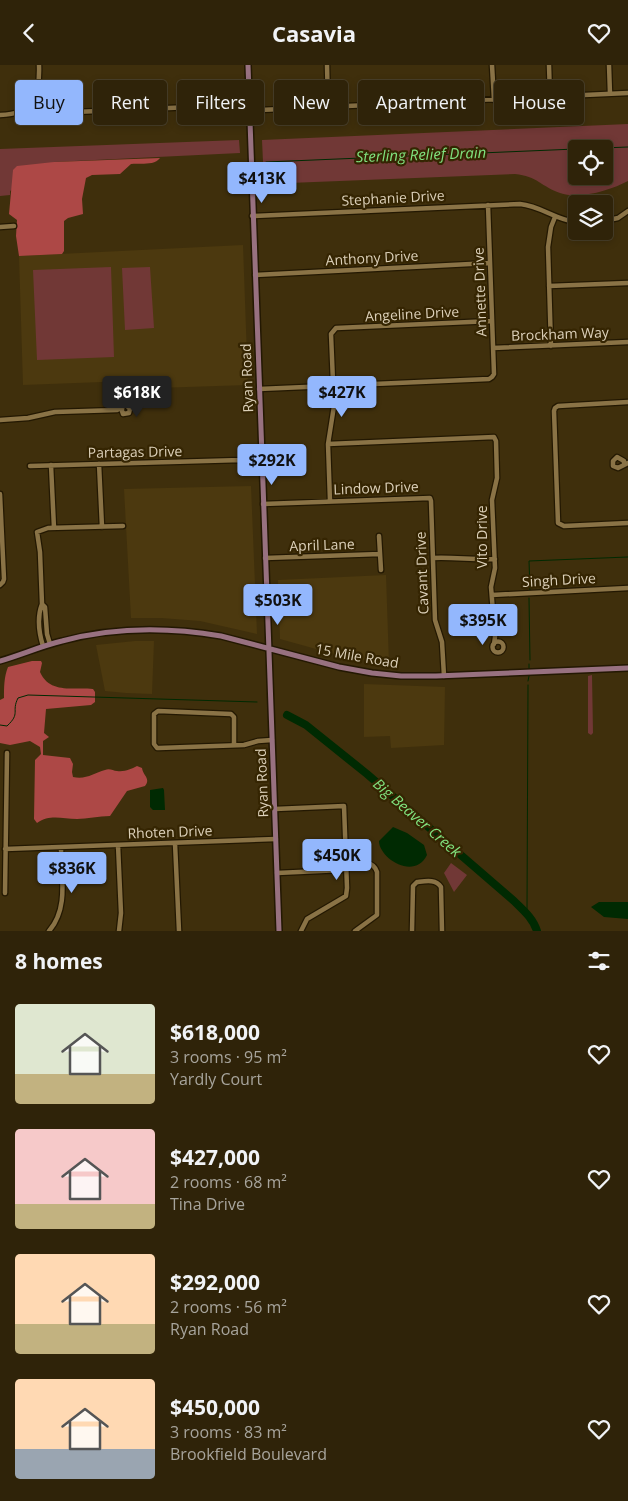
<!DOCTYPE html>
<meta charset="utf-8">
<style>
body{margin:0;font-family:"Open Sans",sans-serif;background:#3b2f17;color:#f1f3f6;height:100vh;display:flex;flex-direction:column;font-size:19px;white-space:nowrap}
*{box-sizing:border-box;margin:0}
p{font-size:16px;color:#a7a49c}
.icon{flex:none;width:28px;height:28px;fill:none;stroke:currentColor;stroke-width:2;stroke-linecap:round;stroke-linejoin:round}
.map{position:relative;height:866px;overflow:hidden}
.panel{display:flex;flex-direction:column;background:#2f2309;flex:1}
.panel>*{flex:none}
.top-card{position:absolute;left:15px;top:15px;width:599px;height:45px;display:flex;gap:10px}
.buttons{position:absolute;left:568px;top:75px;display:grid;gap:10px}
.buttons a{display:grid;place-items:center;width:45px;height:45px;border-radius:5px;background:#2f2309;box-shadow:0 2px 8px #0003,0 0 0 1px #4a402a;font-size:25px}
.price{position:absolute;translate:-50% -42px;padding:0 11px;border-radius:5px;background:#93b7fd;color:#111;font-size:16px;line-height:32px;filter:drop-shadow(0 1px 2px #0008)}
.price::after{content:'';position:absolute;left:50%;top:30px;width:15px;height:11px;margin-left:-8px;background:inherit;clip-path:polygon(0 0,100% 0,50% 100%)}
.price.active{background:#222;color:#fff}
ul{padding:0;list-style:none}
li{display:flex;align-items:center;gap:15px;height:125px;padding:0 15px}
li span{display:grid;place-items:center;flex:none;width:140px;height:100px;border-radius:5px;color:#555}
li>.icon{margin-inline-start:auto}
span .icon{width:60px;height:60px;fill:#fffc;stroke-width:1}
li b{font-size:21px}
h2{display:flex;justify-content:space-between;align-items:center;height:60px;padding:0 15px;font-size:21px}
.chip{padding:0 18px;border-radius:5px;background:#2f2309;box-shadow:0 2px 8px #0003,0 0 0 1px #4a402a;font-size:18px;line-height:45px}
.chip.active{background:#93b7fd;color:#111}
header{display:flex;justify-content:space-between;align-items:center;height:65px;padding:0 15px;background:#2f2309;font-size:22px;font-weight:700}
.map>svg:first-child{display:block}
.built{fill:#4c390f}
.green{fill:#713836;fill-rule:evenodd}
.forest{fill:#ad4846}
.water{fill:#002a02}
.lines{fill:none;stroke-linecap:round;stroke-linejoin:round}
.stream{stroke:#002a02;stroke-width:1}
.river{stroke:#002a02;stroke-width:8}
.minor-casing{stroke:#231802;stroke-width:7}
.major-casing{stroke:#231802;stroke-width:8}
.minor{stroke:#8a7346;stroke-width:4.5}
.major{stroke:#987180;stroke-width:5}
.labels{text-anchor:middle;stroke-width:4.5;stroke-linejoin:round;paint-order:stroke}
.street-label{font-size:14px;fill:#dcd0b9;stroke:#352502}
.water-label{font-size:15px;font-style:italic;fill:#80e27e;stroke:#352502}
</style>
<header><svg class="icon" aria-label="back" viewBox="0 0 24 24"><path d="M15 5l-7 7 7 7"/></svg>Casavia<svg class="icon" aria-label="heart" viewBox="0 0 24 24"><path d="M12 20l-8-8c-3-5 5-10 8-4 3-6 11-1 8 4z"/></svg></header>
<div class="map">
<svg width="628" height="866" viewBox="0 0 628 866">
<rect width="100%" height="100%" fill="#3f2f0c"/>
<path class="built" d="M243,180L248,320L156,323L129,316L23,320L19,191Z
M251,421L257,569L200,556L161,553H131L124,424Z
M386,510L389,599L345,592L280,574L278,515Z
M135,576H154L152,629L126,628L105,626L96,580Z
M364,619L445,622L444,680L391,683L390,671L364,672Z"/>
<path class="green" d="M628,59V116C611,125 579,135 560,128C542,122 537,111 515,109L264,119L262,75ZM576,84H604V111H576Z
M239,75L240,88L54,97L10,126V130L0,131V84Z
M111,202L114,292L37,295L33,205Z
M150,202L154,263L125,265L122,203Z
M592,610L593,668L591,670L588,668V611Z
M451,798L467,810L454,827L444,808Z"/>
<path class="forest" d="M160,93C154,101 140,98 131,99L120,109L92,110L86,113L82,134L83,149L68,153L64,156V186L62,189L19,191L16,171L17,155L9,149L13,105L17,101L54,97Z
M32,596H41L42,598L40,607C50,629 72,622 93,624L95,627V637L91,640L46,644L44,668L49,672L43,676V690L70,693L73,699L72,707L73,712C86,715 94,708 105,705C110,703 113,706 117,706C125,707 131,704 137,701L142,703C143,711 151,713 145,721L127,726L110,751C99,751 87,754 77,754C62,754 50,749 37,758L34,754L35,695L41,689L40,682L30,676L10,680L0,678V635L4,633C4,622 4,612 8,602Z"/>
<path class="water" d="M163,723L164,725L165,745H153L150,742V725Z
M393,762L407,768L424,780L427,790C414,816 379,793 379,776Z
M599,837H628V854L604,852L591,842Z"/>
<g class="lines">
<path class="stream" d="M578,84L628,82
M266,97L576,84
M530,525L529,496L628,492
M529,533L530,595
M529,604V599
M528,616L529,611
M0,660L7,661C21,648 11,647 18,633L28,630L257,637
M527,849L528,620"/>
<path class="river" d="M287,650L306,660L367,709L514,836C523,845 533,853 537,866"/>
<g class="minor-casing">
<path id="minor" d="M327,0L328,42
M492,0L494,35
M549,0L550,32
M609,0L610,29
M37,31L62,44L75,47L239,40L260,45L628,28
M0,50C35,49 40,30 39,0
M252,151L520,139C541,141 556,155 576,157
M604,156L618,153L628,146
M0,162L14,161
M255,210L490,198
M549,221L628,218
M551,281L548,182L551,162L555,152
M493,283L628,277
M259,324L489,314L492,312L494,309L488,140
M628,337L558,341L555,343L554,346L558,458L564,461L628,458
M0,355L28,353L55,347L117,345L126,340L130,344L129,348L123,349L122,346V342
M328,379L494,372L496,376L497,413L492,435L495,503L491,522L495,572L494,579
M241,395L246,392L261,391
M99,399L102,462
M51,400L54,463
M624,400V396L617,392L613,396V401L618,403L628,398
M30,401L241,395L247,397H261
M0,429L4,514L3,517L0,520
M330,436L328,379L334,341L331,269L336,263L492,256
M263,439L430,433L431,436L435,555L442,577L444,611
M379,471L381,505
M265,493L380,489
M433,493C454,492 474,495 495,494
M492,530L628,523
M42,539C37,552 39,568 43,581
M492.5 582a5.5 5.5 0 1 1 11 0a5.5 5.5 0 1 1-11 0Z
M50,579L47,569L45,542L42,539L40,487L37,467L48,463L123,461
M234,680V652L231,649L158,646L154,649V679L157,683H159L244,680L258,676L272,675
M275,744L344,741L347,823L346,831L307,854L301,866
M175,778L179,866
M118,780L121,848L119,866
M5,784L276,774
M347,799C358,798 373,794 377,807V850L355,866
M277,808L342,805
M5,828L7,688
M49,866C69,843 61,811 61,782
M412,866L413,821L417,817C426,816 436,814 441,822L442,866"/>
</g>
<g class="major-casing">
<path id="major" d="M248,0L279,866
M0,596C21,590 41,581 62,576C114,562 168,562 221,571L339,602L372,608L401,611H436L628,603"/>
</g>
<use href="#minor" class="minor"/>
<use href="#major" class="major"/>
</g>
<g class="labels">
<g class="street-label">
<text transform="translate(393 133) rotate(-3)" y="5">Stephanie Drive</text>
<text transform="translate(372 193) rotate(-3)" y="5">Anthony Drive</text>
<text transform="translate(480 227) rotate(-92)" y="5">Annette Drive</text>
<text transform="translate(412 249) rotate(-3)" y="5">Angeline Drive</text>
<text transform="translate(560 269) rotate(-2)" y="5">Brockham Way</text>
<text transform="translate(247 313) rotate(-92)" y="5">Ryan Road</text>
<text transform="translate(135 387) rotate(-1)" y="5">Partagas Drive</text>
<text transform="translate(376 423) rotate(-2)" y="5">Lindow Drive</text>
<text transform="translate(482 472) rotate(-90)" y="5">Vito Drive</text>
<text transform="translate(322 480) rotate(-2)" y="5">April Lane</text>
<text transform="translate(422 508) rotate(-92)" y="5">Cavant Drive</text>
<text transform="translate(559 515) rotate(-3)" y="5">Singh Drive</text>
<text transform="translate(357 591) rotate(10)" y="5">15 Mile Road</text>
<text transform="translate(262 718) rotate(-92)" y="5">Ryan Road</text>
<text transform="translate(170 767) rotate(-2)" y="5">Rhoten Drive</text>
</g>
<g class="water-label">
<text transform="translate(421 90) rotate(-2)" y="5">Sterling Relief Drain</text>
<text transform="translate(417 753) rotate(41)" y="5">Big Beaver Creek</text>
</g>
</g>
</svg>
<div class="buttons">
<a><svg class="icon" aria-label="locate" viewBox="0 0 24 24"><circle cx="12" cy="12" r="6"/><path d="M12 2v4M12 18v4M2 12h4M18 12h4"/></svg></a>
<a><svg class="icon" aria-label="layers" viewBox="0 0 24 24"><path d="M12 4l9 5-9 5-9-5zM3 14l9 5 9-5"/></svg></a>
</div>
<b class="price" style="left:262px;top:139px">$413K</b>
<b class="price active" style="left:137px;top:353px">$618K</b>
<b class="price" style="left:342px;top:353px">$427K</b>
<b class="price" style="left:272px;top:421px">$292K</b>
<b class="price" style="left:278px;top:561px">$503K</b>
<b class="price" style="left:483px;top:581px">$395K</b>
<b class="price" style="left:337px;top:816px">$450K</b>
<b class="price" style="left:72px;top:829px">$836K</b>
<div class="top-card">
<a class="chip active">Buy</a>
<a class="chip">Rent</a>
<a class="chip">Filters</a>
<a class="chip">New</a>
<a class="chip">Apartment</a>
<a class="chip">House</a>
</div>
</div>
<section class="panel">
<h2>8 homes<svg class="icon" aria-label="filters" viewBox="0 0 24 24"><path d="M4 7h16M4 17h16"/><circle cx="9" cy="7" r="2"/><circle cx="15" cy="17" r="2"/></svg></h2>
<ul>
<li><span style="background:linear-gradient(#dfe7d0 70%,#c2b280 0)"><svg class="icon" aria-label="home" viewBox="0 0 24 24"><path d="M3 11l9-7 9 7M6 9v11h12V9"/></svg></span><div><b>$618,000</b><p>3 rooms · 95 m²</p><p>Yardly Court</p></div><svg class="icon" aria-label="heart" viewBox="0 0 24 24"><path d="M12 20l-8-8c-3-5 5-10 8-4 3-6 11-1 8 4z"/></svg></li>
<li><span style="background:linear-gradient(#f6c9c9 75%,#c2b280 0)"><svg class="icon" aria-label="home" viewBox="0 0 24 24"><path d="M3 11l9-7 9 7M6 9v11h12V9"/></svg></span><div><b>$427,000</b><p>2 rooms · 68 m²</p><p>Tina Drive</p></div><svg class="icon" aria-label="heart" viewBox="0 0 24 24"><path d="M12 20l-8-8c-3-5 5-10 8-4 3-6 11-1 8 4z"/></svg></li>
<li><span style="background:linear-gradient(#ffd9b3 70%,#c2b280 0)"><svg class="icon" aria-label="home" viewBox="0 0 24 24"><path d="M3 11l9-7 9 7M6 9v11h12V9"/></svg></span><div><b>$292,000</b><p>2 rooms · 56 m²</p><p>Ryan Road</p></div><svg class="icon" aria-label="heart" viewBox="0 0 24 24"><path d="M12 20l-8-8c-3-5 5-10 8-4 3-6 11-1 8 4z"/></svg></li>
<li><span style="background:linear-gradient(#ffd9b3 70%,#9aa5b1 0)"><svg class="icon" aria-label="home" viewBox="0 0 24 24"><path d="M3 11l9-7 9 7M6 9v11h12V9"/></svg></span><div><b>$450,000</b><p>3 rooms · 83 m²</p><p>Brookfield Boulevard</p></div><svg class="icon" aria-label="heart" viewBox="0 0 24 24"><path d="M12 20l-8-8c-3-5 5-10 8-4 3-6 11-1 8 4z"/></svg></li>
</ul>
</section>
